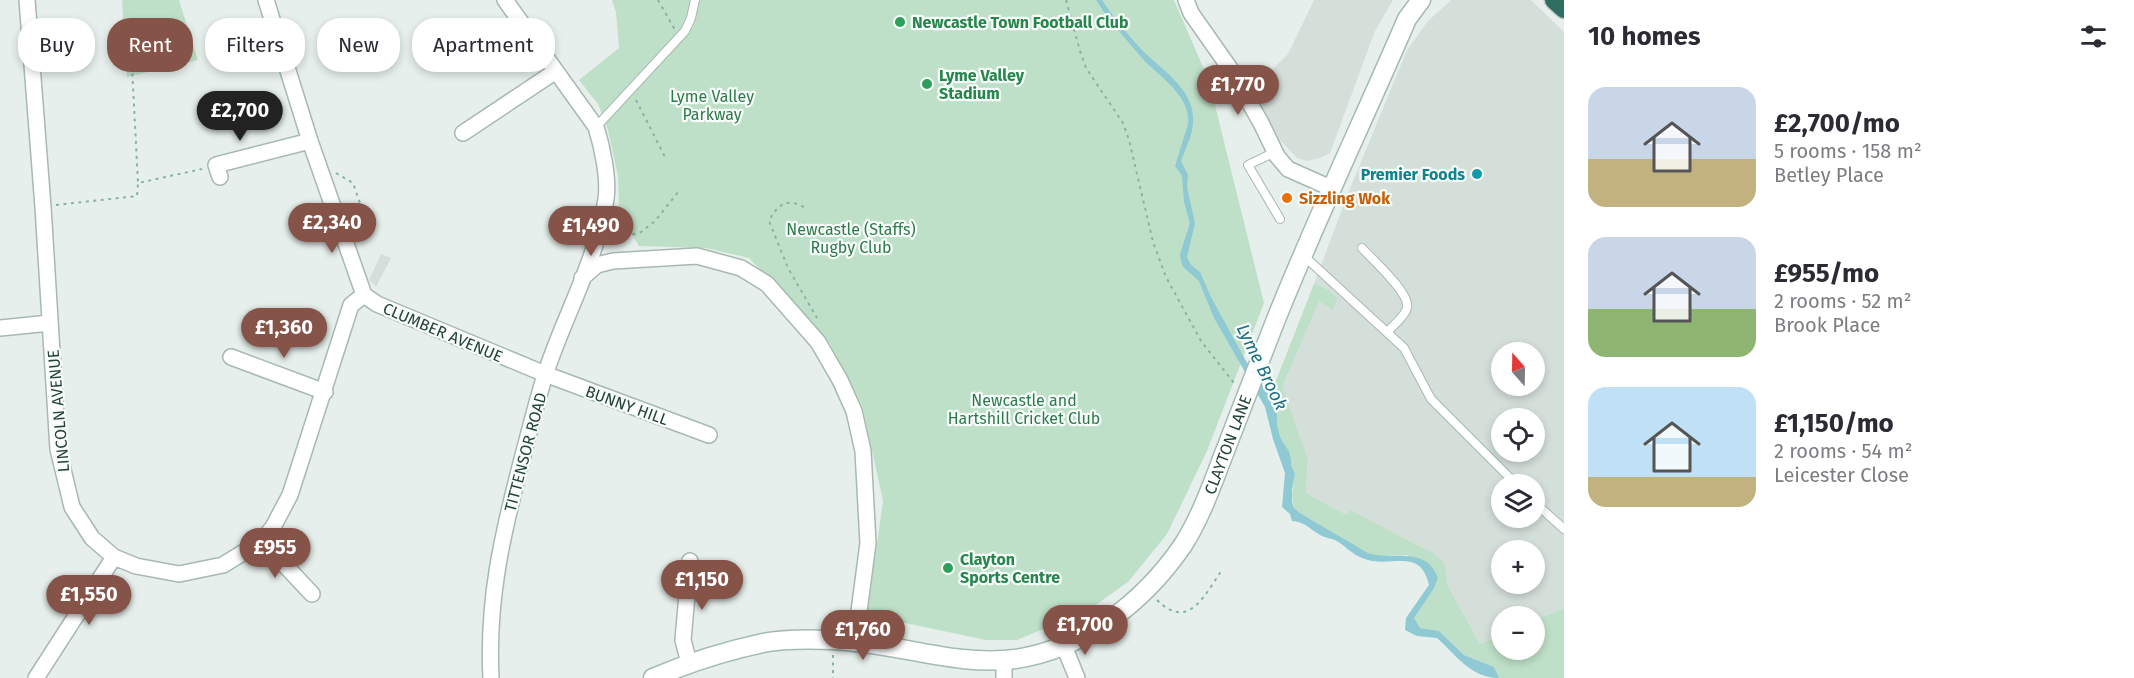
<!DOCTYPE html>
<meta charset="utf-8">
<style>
body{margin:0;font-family:"Fira Sans",sans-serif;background:#f2f2f3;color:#2b2b33;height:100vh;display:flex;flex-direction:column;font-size:22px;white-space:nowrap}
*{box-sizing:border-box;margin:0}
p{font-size:20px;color:#7c7c81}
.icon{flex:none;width:33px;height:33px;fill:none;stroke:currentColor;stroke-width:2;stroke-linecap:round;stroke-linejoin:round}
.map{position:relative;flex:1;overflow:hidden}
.sheet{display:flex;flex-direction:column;background:#fff;width:570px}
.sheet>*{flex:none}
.hud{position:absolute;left:18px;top:18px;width:570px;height:54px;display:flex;gap:12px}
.needle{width:39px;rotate:340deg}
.controls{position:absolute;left:1491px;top:342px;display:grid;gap:12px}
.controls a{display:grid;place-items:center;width:54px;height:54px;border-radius:50%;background:#fff;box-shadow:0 3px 9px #0003;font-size:30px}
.price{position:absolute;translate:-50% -51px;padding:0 14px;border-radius:21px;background:#855347;color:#fff;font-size:20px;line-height:39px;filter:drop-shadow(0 2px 3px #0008)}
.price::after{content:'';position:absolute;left:50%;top:36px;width:18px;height:14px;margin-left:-9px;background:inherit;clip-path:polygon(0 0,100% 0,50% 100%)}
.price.selected{background:#222;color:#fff}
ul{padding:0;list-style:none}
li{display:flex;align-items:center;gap:18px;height:150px;padding:0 24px}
li span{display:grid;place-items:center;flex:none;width:168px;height:120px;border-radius:18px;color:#555}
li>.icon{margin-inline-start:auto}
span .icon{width:72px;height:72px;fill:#fffc;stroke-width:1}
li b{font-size:26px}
h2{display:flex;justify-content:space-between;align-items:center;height:72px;padding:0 24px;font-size:26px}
.chip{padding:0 21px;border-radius:24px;background:#fff;box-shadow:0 3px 9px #0003;font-size:21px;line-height:54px}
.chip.selected{background:#855347;color:#fff}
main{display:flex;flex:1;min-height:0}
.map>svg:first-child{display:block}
.built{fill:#d4dfda;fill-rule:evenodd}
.green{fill:#bfe0c8}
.water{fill:#8ec9d4}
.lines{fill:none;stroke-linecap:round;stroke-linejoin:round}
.lane-casing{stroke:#a8b8b2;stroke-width:10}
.street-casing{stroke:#a8b8b2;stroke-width:18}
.secondary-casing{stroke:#a4bbb3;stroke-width:21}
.highway-casing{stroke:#c2cac8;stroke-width:21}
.path{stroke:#86b3a5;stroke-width:2;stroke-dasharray:3 4.5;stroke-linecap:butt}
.lane{stroke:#fff;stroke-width:8}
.street{stroke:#fff;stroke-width:15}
.secondary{stroke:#fff;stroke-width:18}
.highway{stroke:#2f6f62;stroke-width:18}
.leisure-dot{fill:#2e9e5b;stroke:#f7fbf9;stroke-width:2}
.culture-dot{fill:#0f9aa8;stroke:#f7fbf9;stroke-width:2}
.food-dot{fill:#e8710a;stroke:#f7fbf9;stroke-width:2}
.labels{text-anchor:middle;stroke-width:4.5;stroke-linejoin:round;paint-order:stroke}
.leisure-label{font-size:16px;font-weight:bold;fill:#27864d;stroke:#f7fbf9;text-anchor:start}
.park-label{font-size:16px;fill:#2d7a4b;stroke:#f7fbf9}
.culture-label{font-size:16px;font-weight:bold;fill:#0d838f;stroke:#f7fbf9;text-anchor:end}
.food-label{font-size:16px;font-weight:bold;fill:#c56008;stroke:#f7fbf9;text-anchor:start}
.street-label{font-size:16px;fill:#24423a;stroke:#f7fbf9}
.water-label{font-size:18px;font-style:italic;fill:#1c6f80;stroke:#f7fbf9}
</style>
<main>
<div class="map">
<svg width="1564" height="678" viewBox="0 0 1564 678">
<rect width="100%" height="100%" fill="#e6efeb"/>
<path class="built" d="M1314,0H1393L1375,31L1330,153L1320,158L1307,161L1297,158L1278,138L1253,88L1288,54Z
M1451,0H1531L1564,32V608L1535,620L1534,616H1502L1501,635L1480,644L1448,586L1445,564L1418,545L1350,511L1347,515L1306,493L1308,459L1278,379L1349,191L1407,50L1428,21ZM1502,352H1534V386H1502ZM1502,418H1534V452H1502ZM1502,484H1534V518H1502ZM1502,550H1534V584H1502Z
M381,254L391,258L376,287L369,280Z"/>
<path class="green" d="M122,0H179L198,60L127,77Z
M612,0H1174L1209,81L1264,303L1207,451L1167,534L1128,582L1090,609L1017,640H986L867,615L883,501L862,405L829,342L749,258L706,248L639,246L619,213L618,176L608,130L598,104L579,80L619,48L616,12Z
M1314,284C1324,287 1331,290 1337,299L1333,310L1319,301L1282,387L1308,459L1306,493L1347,515L1350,510L1435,554L1445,564L1448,586L1480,644L1501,635L1502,650H1534L1535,620L1564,608V678H1499L1494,667L1464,655L1439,631L1420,628L1414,618L1438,578L1407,555L1376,556L1368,553L1300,513L1294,508L1292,496L1295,474L1291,465V459L1289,451L1281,439L1277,425V412L1270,396Z"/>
<path class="water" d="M1096,0H1102C1114,18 1129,36 1143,51C1162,70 1195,90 1193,121C1193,134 1186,148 1181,161L1188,175L1187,187L1195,223L1187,257L1191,265L1200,272L1211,297L1246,361L1273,401L1277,412V425L1281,439L1289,451L1291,459V465L1295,474L1292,490V502L1294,508L1300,513L1368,553C1392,561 1426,545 1438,578L1434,588L1414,618L1420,628L1439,631L1464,655L1494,667L1499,678C1471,678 1456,655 1437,638L1417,636L1405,630L1406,618L1429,585C1420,545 1389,570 1362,558C1352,554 1344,545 1335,540C1329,538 1322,537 1317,533C1307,527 1305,522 1292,521L1290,514L1282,507L1285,473L1273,439L1265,407L1214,318L1199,281L1183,267L1181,261L1180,254L1190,223L1184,202L1182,176L1175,166L1188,124C1191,95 1159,77 1142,58C1126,39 1109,21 1096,0Z"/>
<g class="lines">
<g class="lane-casing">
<path id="lane" d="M596,127L685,31L691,18L695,0
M1275,152L1248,165L1280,219
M1362,248C1372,259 1410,293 1407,307C1406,315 1393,326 1387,332
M1304,256L1404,348L1431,399L1516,484
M1534,502L1564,529"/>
</g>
<g class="street-casing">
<path id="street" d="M27,0L43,207L58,449L72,507L92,538L114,557L136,566L179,574L223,565L262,541L273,527L290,495L351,305L364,295
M266,0L310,141L364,295L377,304L545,374L709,435
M1186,0L1191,13L1231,70L1261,123L1277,156L1288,169L1333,189
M463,133L556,71
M220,177L216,165L310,141
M582,278L597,265L613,261L697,256L741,268L767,284L818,342L840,380L854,411L863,451L868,543L855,642
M0,328L50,323
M231,357L325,392
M262,541L312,594
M1064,646L1077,678
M1004,660V678
M689,663L683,640L690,561
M36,678L114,557
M491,678C487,601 502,536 521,463C529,433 536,404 545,375C564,316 597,260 606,199C609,178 602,146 596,127L505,0"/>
</g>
<g class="secondary-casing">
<g id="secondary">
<path id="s1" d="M653,678C688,663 725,651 763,643C788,638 829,639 855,642C909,647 960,666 1015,659C1084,649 1144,602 1183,545C1201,517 1213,482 1225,451C1241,409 1257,368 1273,327C1314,223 1363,121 1407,19L1421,0"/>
</g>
</g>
<g class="highway-casing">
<path id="highway" d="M1554,0L1564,9"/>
</g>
<path class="path" d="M658,0L675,30
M1066,0L1080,51L1086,68L1123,123L1129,140L1153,242L1166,277L1201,341L1234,383
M132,66L138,183
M636,100L666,159
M336,173L353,183L362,209L356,227
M56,205L137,196L138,183L202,169
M804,207C786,198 778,204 769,221L788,268L817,318
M611,241L641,232L655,221L679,191
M1157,600C1189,632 1205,594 1222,570
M833,655V678"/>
<use href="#lane" class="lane"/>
<use href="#street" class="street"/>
<use href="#secondary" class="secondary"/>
<use href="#highway" class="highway"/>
</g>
<g class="leisure-dot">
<circle cx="900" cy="22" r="6"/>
<circle cx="927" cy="84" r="6"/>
<circle cx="948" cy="568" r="6"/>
</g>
<circle class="culture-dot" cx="1477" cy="174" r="6"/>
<circle class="food-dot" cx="1287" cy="198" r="6"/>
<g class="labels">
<g class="leisure-label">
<text x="912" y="28">Newcastle Town Football Club</text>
<text x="939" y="81">Lyme Valley<tspan x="939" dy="18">Stadium</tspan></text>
<text x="960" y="565">Clayton<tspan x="960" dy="18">Sports Centre</tspan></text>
</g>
<g class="park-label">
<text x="712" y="102">Lyme Valley<tspan x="712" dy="18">Parkway</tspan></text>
<text x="851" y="235">Newcastle (Staffs)<tspan x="851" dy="18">Rugby Club</tspan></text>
<text x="1024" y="406">Newcastle and<tspan x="1024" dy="18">Hartshill Cricket Club</tspan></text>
</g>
<g class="culture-label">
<text x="1465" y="180">Premier Foods</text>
</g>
<g class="food-label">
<text x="1299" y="204">Sizzling Wok</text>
</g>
<g class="street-label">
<text transform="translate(443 332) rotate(23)" y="6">CLUMBER AVENUE</text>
<text transform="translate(627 405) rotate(20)" y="6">BUNNY HILL</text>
<text transform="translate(58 411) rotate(-95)" y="6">LINCOLN AVENUE</text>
<text dy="6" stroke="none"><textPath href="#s1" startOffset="688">CLAYTON LANE</textPath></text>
<text transform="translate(525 452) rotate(-75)" y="6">TITTENSOR ROAD</text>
</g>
<g class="water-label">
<text transform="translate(1262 367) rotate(64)" y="6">Lyme Brook</text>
</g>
</g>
</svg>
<div class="controls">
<a><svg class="needle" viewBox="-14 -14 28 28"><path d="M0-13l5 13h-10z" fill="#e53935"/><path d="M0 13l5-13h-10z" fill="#7c7c81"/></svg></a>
<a><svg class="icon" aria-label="locate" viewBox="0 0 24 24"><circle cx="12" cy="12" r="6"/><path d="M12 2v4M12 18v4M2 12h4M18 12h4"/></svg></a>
<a><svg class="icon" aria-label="layers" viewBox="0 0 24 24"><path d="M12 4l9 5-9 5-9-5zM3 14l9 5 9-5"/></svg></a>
<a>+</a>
<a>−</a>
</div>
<b class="price" style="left:1238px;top:116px">£1,770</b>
<b class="price selected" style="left:240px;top:142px">£2,700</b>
<b class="price" style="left:332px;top:254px">£2,340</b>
<b class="price" style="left:591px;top:257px">£1,490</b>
<b class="price" style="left:284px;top:359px">£1,360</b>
<b class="price" style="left:275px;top:579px">£955</b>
<b class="price" style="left:702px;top:611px">£1,150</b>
<b class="price" style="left:89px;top:626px">£1,550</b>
<b class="price" style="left:1085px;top:656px">£1,700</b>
<b class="price" style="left:863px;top:661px">£1,760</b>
<div class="hud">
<a class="chip">Buy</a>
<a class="chip selected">Rent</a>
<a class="chip">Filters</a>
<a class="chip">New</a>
<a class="chip">Apartment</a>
</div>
</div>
<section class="sheet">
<h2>10 homes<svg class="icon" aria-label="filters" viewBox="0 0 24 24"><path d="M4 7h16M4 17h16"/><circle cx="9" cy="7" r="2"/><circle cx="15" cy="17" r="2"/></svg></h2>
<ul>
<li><span style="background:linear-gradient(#c9d6e8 60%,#c2b280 0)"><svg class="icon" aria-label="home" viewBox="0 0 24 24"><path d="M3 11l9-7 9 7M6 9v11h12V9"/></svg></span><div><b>£2,700/mo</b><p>5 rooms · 158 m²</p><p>Betley Place</p></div></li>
<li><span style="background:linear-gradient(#c9d6e8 60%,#8fb573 0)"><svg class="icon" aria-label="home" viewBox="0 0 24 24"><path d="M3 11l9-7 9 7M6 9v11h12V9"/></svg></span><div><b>£955/mo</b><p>2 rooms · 52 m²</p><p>Brook Place</p></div></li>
<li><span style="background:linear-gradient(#bfe0f5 75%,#c2b280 0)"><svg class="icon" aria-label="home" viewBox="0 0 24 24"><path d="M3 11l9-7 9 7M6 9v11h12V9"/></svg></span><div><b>£1,150/mo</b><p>2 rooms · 54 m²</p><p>Leicester Close</p></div></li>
</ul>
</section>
</main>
